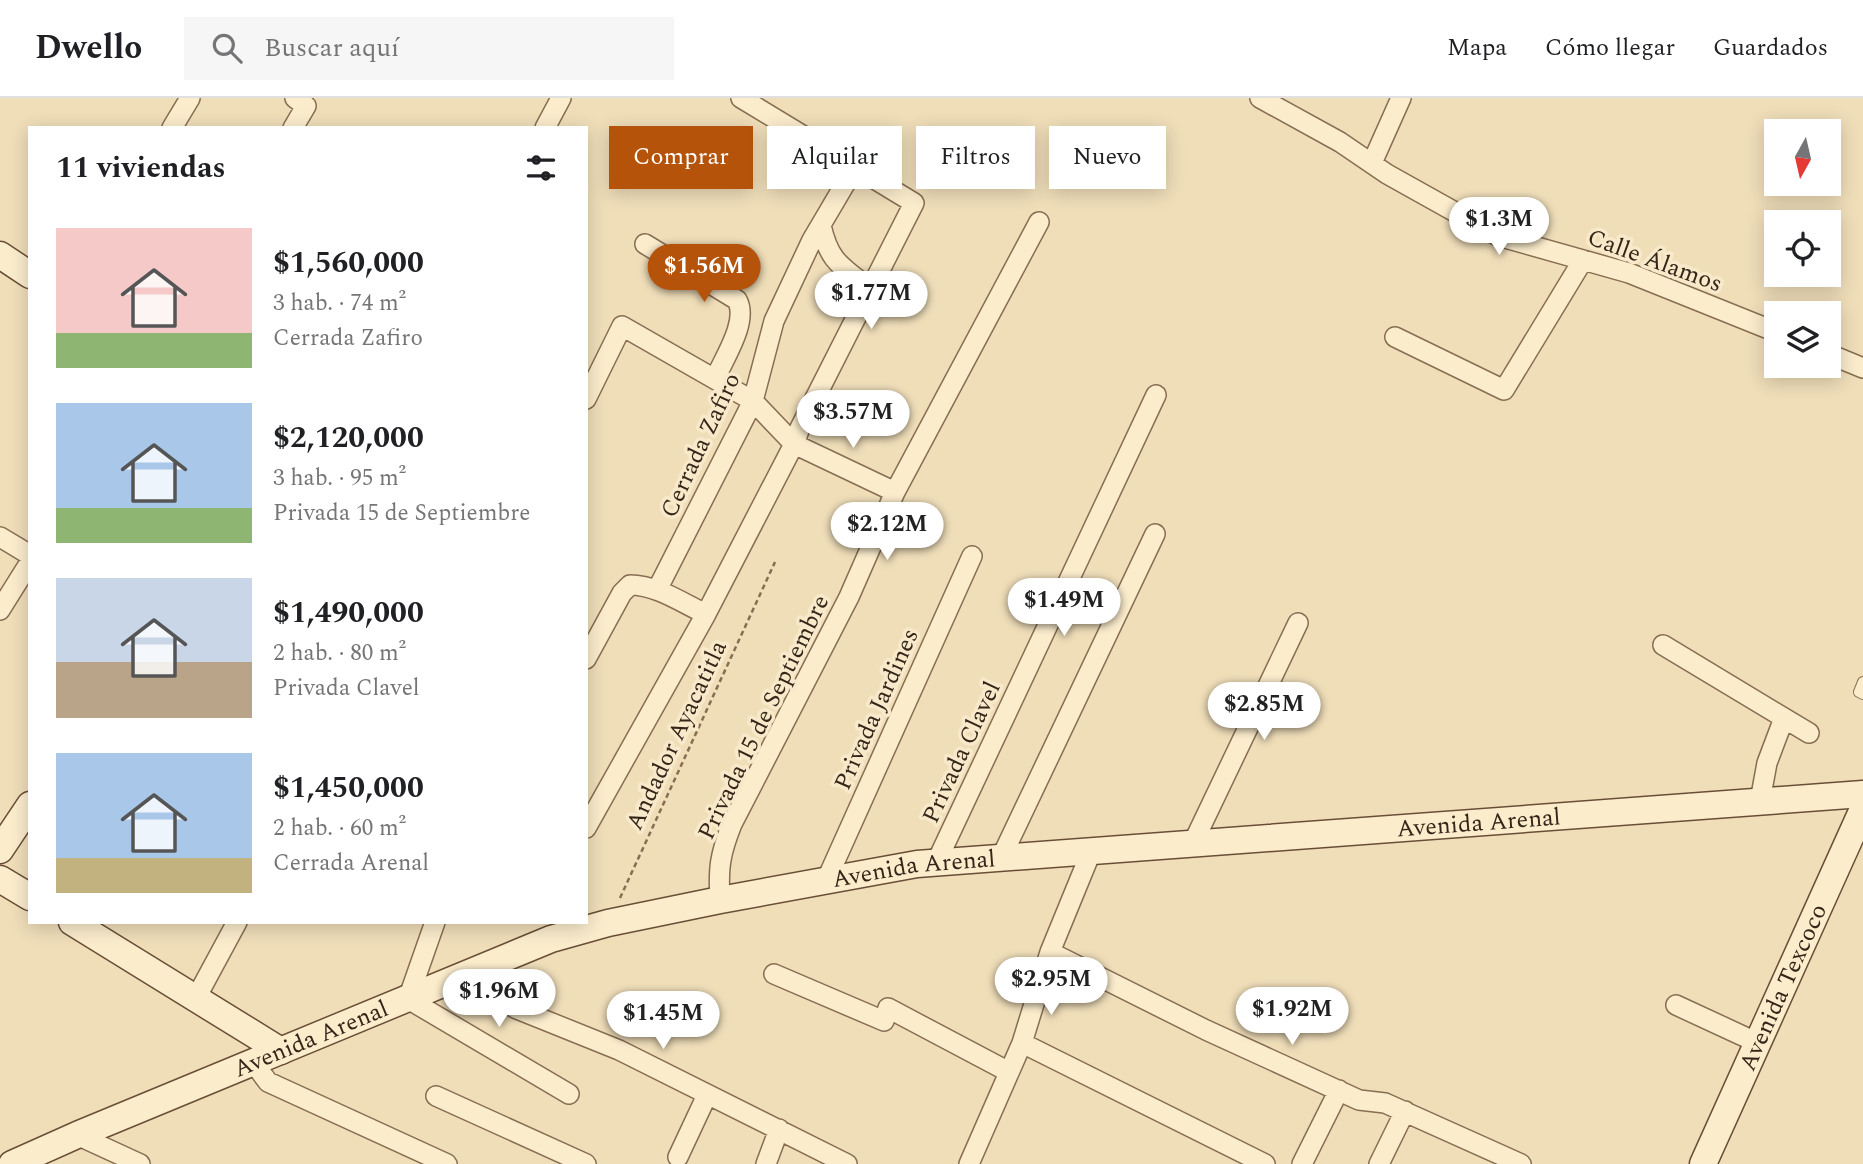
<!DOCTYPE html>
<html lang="es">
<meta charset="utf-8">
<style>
body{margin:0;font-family:Spectral,serif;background:#f6f6f6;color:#202124;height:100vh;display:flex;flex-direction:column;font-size:26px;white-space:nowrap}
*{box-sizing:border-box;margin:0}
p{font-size:23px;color:#757577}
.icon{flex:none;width:38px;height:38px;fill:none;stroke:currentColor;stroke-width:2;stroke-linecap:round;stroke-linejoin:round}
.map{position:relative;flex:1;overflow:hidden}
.panel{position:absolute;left:28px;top:28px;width:560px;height:798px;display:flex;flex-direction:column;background:#fff;border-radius:0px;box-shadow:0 4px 18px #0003}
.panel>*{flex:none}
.guide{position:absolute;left:609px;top:28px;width:665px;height:63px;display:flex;gap:14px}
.needle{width:46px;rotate:188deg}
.controls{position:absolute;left:1764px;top:21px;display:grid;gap:14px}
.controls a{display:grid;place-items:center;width:77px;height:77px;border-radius:0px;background:#fff;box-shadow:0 4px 18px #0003;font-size:35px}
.price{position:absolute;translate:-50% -60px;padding:0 16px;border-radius:24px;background:#fff;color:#222;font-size:23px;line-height:46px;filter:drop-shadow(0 2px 4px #0008)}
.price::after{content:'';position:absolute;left:50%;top:42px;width:21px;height:16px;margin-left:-10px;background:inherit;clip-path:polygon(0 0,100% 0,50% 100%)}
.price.selected{background:#b45309;color:#fff}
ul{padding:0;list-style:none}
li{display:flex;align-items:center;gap:21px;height:175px;padding:0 28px}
li span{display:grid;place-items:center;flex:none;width:196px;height:140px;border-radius:0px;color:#555}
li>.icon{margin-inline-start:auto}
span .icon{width:84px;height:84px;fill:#fffc;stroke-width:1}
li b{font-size:30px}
h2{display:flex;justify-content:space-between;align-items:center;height:84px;padding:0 28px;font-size:30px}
.pill{padding:0 24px;border-radius:0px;background:#fff;box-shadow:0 4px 18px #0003;font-size:24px;line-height:63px}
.pill.selected{background:#b45309;color:#fff}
header{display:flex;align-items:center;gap:42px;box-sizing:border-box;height:98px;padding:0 35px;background:#fff;border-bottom:2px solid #e0e0e0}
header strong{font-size:33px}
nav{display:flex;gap:38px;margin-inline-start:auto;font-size:24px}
.search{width:490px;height:63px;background:#f6f6f6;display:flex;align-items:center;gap:18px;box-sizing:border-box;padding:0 24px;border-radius:0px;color:#757577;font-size:26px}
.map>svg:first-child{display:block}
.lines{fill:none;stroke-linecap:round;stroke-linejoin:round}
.lane-casing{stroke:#876e53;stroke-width:12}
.street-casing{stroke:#876e53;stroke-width:22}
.secondary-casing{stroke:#694e37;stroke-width:29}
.path{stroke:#876e53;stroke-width:2.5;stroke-dasharray:5 3.5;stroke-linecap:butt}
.lane{stroke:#fbeccc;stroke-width:10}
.street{stroke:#fbeccc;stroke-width:19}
.secondary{stroke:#fbeccc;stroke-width:26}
.labels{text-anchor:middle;stroke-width:7;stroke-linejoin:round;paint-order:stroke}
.street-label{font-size:24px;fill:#352619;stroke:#f7e9c9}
</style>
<header>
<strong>Dwello</strong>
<div class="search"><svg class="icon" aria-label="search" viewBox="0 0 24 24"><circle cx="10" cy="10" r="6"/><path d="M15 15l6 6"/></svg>Buscar aquí</div>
<nav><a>Mapa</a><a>Cómo llegar</a><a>Guardados</a></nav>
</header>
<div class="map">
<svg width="1863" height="1066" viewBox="0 0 1863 1066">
<rect width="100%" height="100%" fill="#f0deb9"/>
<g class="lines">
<g class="lane-casing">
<path id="lane" d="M1863,584L1859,594L1863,596"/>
</g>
<g class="street-casing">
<path id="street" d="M1260,0L1340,44L1387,76L1498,138L1629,175L1776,234
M172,30L190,0
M293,30L306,8L295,0
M545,30L561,0
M1372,65L1401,0
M821,127C829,164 841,168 870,191
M645,146L737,202C749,223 724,260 715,281
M1395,239L1504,292L1583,162
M1829,256L1863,270
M586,301L622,228L753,303L794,346L895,394
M0,439L30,457
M657,492L753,303L774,223L812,142L855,69
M0,512L30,464
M1663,547L1809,635
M586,561L622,495L630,487C657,487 682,505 706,516
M1760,703L1767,665L1784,620
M586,730L706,516L794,346L800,330L914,105L741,0
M1193,745L1298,525
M1001,760L1155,436
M936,765L1156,297
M826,783L972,458
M720,802C718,770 720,756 732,726L849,499L895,394L1039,124
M435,824L408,901L569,996
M1050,854L1206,932L1359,1002L1385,1005L1521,1066
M774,876L884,923L888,910L1009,974
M459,881L517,911L619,952L847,1066
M196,900L237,824
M1676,907L1758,945
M1022,945L1265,1066
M253,964L268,984L447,1066
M436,998L586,1066
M77,1037L140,1066
M678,1059L707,997
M766,1066L779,1031
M969,1066L1022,945L1050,854L1091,754
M1302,1066L1339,992
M1379,1066L1405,1013"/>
</g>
<g class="secondary-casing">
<g id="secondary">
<path d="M0,157L30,177"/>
<path d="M0,752L30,707"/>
<path d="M0,781L30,799"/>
<path d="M72,824L281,953"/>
<path id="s1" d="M12,1066L77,1037L551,841L608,825L720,802L917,766L1863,696"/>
<path id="s2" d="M1703,1066L1863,711"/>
</g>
</g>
<path class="path" d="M620,800L775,464"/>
<use href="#lane" class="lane"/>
<use href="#street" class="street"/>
<use href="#secondary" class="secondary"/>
</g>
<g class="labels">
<g class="street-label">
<text transform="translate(1655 162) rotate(20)" y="8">Calle Álamos</text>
<text transform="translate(700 347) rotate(-65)" y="8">Cerrada Zafiro</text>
<text transform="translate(876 611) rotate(-66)" y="8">Privada Jardines</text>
<text transform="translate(763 619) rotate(-64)" y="8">Privada 15 de Septiembre</text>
<text transform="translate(676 637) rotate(-65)" y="8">Andador Ayacatitla</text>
<text transform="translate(961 654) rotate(-65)" y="8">Privada Clavel</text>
<text dy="8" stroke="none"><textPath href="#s1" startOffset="1521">Avenida Arenal</textPath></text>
<text dy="8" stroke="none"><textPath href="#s1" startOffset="954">Avenida Arenal</textPath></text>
<text dy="8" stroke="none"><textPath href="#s2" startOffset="194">Avenida Texcoco</textPath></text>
<text dy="8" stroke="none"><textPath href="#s1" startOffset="324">Avenida Arenal</textPath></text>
</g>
</g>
</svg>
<div class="controls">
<a><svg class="needle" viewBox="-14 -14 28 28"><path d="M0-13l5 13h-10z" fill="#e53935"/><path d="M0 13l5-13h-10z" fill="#757577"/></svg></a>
<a><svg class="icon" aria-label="locate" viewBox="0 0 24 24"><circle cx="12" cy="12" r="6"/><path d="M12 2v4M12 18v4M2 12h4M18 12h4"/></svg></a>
<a><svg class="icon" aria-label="layers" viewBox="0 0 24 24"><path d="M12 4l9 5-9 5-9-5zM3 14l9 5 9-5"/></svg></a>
</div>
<b class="price" style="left:1499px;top:159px">$1.3M</b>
<b class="price selected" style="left:704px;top:206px">$1.56M</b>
<b class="price" style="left:871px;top:233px">$1.77M</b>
<b class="price" style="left:853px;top:352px">$3.57M</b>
<b class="price" style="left:887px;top:464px">$2.12M</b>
<b class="price" style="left:1064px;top:540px">$1.49M</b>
<b class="price" style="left:1264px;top:644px">$2.85M</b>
<b class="price" style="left:1051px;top:919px">$2.95M</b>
<b class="price" style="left:499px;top:931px">$1.96M</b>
<b class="price" style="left:1292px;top:949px">$1.92M</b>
<b class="price" style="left:663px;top:953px">$1.45M</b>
<div class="guide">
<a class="pill selected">Comprar</a>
<a class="pill">Alquilar</a>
<a class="pill">Filtros</a>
<a class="pill">Nuevo</a>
</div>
<section class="panel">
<h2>11 viviendas<svg class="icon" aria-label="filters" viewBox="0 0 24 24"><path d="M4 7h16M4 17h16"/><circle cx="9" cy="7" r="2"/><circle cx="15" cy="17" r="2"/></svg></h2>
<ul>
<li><span style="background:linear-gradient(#f6c9c9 75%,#8fb573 0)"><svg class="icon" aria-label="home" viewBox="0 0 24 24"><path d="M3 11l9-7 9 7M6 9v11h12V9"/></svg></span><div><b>$1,560,000</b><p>3 hab. · 74 m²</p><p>Cerrada Zafiro</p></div></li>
<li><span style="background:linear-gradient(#a9c7e8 75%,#8fb573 0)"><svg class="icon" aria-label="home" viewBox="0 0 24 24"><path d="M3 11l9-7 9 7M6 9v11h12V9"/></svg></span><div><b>$2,120,000</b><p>3 hab. · 95 m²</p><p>Privada 15 de Septiembre</p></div></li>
<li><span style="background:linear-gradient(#c9d6e8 60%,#b9a48a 0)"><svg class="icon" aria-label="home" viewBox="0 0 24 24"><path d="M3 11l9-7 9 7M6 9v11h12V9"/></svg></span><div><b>$1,490,000</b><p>2 hab. · 80 m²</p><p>Privada Clavel</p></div></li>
<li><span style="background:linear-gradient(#a9c7e8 75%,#c2b280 0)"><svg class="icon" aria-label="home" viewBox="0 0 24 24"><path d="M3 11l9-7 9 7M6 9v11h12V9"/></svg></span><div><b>$1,450,000</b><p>2 hab. · 60 m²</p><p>Cerrada Arenal</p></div></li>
</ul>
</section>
</div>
